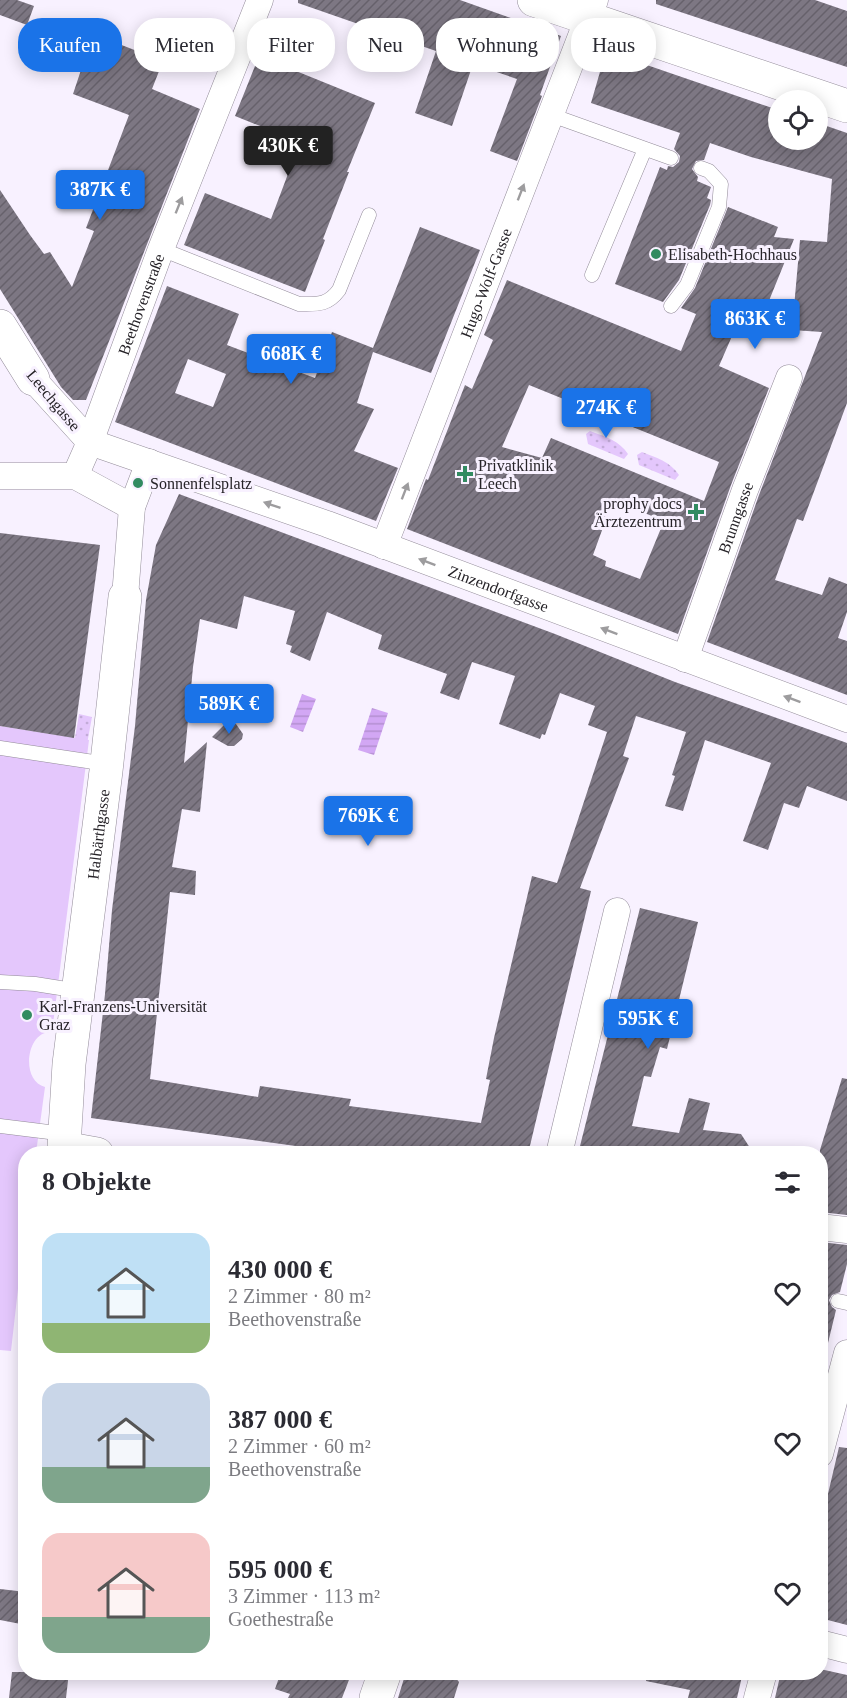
<!DOCTYPE html>
<html lang="de">
<meta charset="utf-8">
<style>
body{margin:0;font-family:"Times New Roman",serif;background:#f7f7f7;color:#2b2b33;height:100vh;display:flex;flex-direction:column;font-size:22px;white-space:nowrap}
*{box-sizing:border-box;margin:0}
p{font-size:20px;color:#7c7c81}
.icon{flex:none;width:33px;height:33px;fill:none;stroke:currentColor;stroke-width:2;stroke-linecap:round;stroke-linejoin:round}
.map{position:relative;flex:1;overflow:hidden}
.panel{position:absolute;left:18px;top:1146px;width:810px;height:534px;display:flex;flex-direction:column;background:#fff;border-radius:24px;box-shadow:0 3px 15px #0003}
.panel>*{flex:none}
.hud{position:absolute;left:18px;top:18px;width:812px;height:54px;display:flex;gap:12px}
.buttons{position:absolute;left:768px;top:90px;display:grid;gap:12px}
.buttons a{display:grid;place-items:center;width:60px;height:60px;border-radius:50%;background:#fff;box-shadow:0 3px 15px #0003;font-size:30px}
.price{position:absolute;translate:-50% -51px;padding:0 14px;border-radius:6px;background:#1a73e8;color:#fff;font-size:20px;line-height:39px;filter:drop-shadow(0 2px 3px #0008)}
.price::after{content:'';position:absolute;left:50%;top:36px;width:18px;height:14px;margin-left:-9px;background:inherit;clip-path:polygon(0 0,100% 0,50% 100%)}
.price.active{background:#222;color:#fff}
ul{padding:0;list-style:none}
li{display:flex;align-items:center;gap:18px;height:150px;padding:0 24px}
li span{display:grid;place-items:center;flex:none;width:168px;height:120px;border-radius:18px;color:#555}
li>.icon{margin-inline-start:auto}
span .icon{width:72px;height:72px;fill:#fffc;stroke-width:1}
li b{font-size:26px}
h2{display:flex;justify-content:space-between;align-items:center;height:72px;padding:0 24px;font-size:26px}
.chip{padding:0 21px;border-radius:24px;background:#fff;box-shadow:0 3px 15px #0003;font-size:21px;line-height:54px}
.chip.active{background:#1a73e8;color:#fff}
.map>svg:first-child{display:block}
.grass{fill:url(#grass-dots)}
.park{fill:#e4c7fc}
.water{fill:url(#water-rules)}
.building{fill:url(#building-hatch);fill-rule:evenodd}
.lines{fill:none;stroke-linecap:round;stroke-linejoin:round}
.service-casing{stroke:#938c99;stroke-width:15}
.minor-casing{stroke:#938c99;stroke-width:27}
.tertiary-casing{stroke:#938c99;stroke-width:34}
.primary-casing{stroke:#938c99;stroke-width:34}
.service{stroke:#fff;stroke-width:14}
.minor{stroke:#fff;stroke-width:26}
.tertiary{stroke:#fff;stroke-width:33}
.primary{stroke:#fff;stroke-width:33}
.oneway{fill:#9d9c9e}
.poi-dot{fill:#328b61;stroke:#f8f1ff;stroke-width:2}
.labels{text-anchor:middle;stroke-width:6;stroke-linejoin:round;paint-order:stroke}
.poi-label{font-size:16px;fill:#262328;stroke:#f8f1ff;text-anchor:start}
.street-label{font-size:16px;fill:#262328;stroke:#f8f1ff}
</style>
<div class="map">
<svg width="847" height="1698" viewBox="0 0 847 1698">
<defs>
<pattern id="grass-dots" width="8" height="8" patternUnits="userSpaceOnUse" patternTransform="scale(1.5)"><rect width="8" height="8" fill="#e4c7fc"/><path d="M2 2h.1M6 6h.1" fill="none" stroke="#c3abd8" stroke-width="1.8" stroke-linecap="round"/></pattern>
<pattern id="water-rules" width="6" height="5" patternUnits="userSpaceOnUse" patternTransform="scale(1.5)"><rect width="6" height="5" fill="#d2a7f4"/><path d="M0 2.5h6" fill="none" stroke="#b48fd1"/></pattern>
<pattern id="building-hatch" width="6" height="6" patternUnits="userSpaceOnUse" patternTransform="scale(1.5)"><rect width="6" height="6" fill="#7d7783"/><path d="M-1 1l2-2M0 6l6-6M5 7l2-2" fill="none" stroke="#66616b"/></pattern>
</defs>
<rect width="100%" height="100%" fill="#f8f1ff"/>
<path class="grass" d="M590,431C604,436 620,441 628,454L624,459L588,444L586,434Z
M642,452C655,457 671,462 679,475L675,480L639,465L637,455Z
M79,714L92,717L87,744L32,732L75,738Z"/>
<path class="park" d="M0,726L89,740L52,1032C26,1030 20,1081 45,1087L36,1153L26,1154L25,1227L11,1351L0,1350Z"/>
<path class="water" d="M302,694L316,699L303,732L290,727Z
M372,708L388,713L374,755L358,750Z"/>
<path class="building" d="M0,0H17L34,6L27,25L0,15Z
M298,0H460L561,36L540,95L542,96L517,161L490,151L517,79L473,64L452,126L415,113L436,51L298,3Z
M656,0H815L847,11V67L656,4Z
M93,34L163,61L152,89L200,109L86,400H73L61,387L0,289V190L30,235L44,254L50,252L72,287L94,231L86,228L129,115L73,94Z
M606,51L778,110V140H818V123L847,133V403L803,521L797,519L775,580L822,595L829,577L847,584V612L838,638L847,641V695L707,642L759,495L822,332L792,330L800,240L827,242L832,179L751,157L710,143L704,160L696,161L692,169L698,177L697,181L711,187L707,198L711,200L710,205L679,280L663,302L615,284L660,167L667,170L668,166L673,167L679,162L680,156L674,149L680,133L591,103Z
M259,56L375,103L347,172H349L323,239L325,240L305,292L184,245L205,193L271,219L300,142L235,116Z
M728,207L778,227L774,237L794,239L758,328L739,320L719,366L769,388L731,485L678,634L407,529L426,479L428,480L465,385L472,389L493,340L484,335L507,280L681,351L696,314L681,308L695,288ZM529,385L719,462L704,501L551,438L542,458L502,447ZM613,500L664,521L640,579L605,566L606,561L593,555Z
M420,227L480,250L431,373L373,352L357,403L374,409L354,451L398,468L376,521L115,422L167,286L239,314L227,345L315,378L332,332L373,348ZM188,359L226,374L213,407L175,393Z
M179,494L555,634L675,682L847,743V801L807,786L799,808L784,803L768,850L743,841L771,763L705,740L683,811L665,806L675,776L672,775L686,732L636,716L623,756L629,758L580,888L591,891L528,1154H354L91,1118L105,994L112,910L135,726L146,600L156,545ZM244,596L295,611L286,644L292,646L290,652L310,661L327,612L382,635L378,649L447,674L440,693L459,700L472,662L515,676L499,724L540,739L542,734L545,735L560,693L595,706L588,725L607,732L557,883L532,876L494,1038L486,1079L490,1080L481,1123L349,1106L351,1099L260,1086L258,1097L150,1079L170,892L195,895L196,871L172,867L182,809L200,812L207,742L184,763L193,667L200,619L237,629Z
M0,533L100,545L74,738L0,726Z
M231,723L236,724L243,734L242,739L234,746H228L212,737L225,724Z
M640,908L698,922L667,1049L660,1047L651,1077L644,1076L632,1126L679,1133L689,1098L710,1103L703,1130L741,1134L754,1154H578Z
M842,1078L847,1079V1215L820,1212V1150Z
M820,1242L847,1245V1264L840,1292L832,1295L829,1300L832,1307L836,1310L828,1343H820Z
M839,1447L847,1448V1625L820,1618V1528Z
M0,1589L26,1592V1625L0,1620Z
M820,1669L847,1675V1698H775L781,1672H820Z
M12,1672H69L66,1698H9Z
M281,1672H352L342,1698H288L290,1694L275,1689Z
M406,1672H451L459,1682L454,1698H398Z
M647,1672H743L737,1698H688L690,1690L646,1681Z"/>
<g class="lines">
<g class="service-casing">
<path id="service" d="M551,115L671,158
M161,249L299,304C317,304 327,306 339,290L369,215
M592,275L645,149
M671,306L687,285L719,207L721,184L709,171L701,168
M0,748L107,764
M0,982L35,984L79,991
M0,1126L65,1134
M838,1301L847,1303"/>
</g>
<g class="minor-casing">
<g id="minor">
<path id="s1" d="M33,379L90,442L327,524L847,719"/>
<path d="M0,476H75L132,507"/>
<path id="s2" d="M75,476L90,442L161,249L260,0"/>
<path id="s3" d="M384,546L595,0"/>
<path d="M125,597L132,507L149,462"/>
<path id="s4" d="M685,659L745,490L789,378"/>
<path d="M559,1154L617,911"/>
<path d="M820,1227L847,1230"/>
<path d="M820,1454L847,1353"/>
<path d="M820,1643L847,1650"/>
<path d="M757,1698L764,1672"/>
</g>
</g>
<g class="tertiary-casing">
<g id="tertiary">
<path d="M0,326L33,379"/>
<path id="s5" d="M97,1154L69,1149L64,1146L69,1064L106,771L125,597"/>
<path d="M376,1698L385,1672"/>
</g>
</g>
<g class="primary-casing">
<path id="primary" d="M534,0L847,106"/>
</g>
<use href="#service" class="service"/>
<use href="#minor" class="minor"/>
<use href="#tertiary" class="tertiary"/>
<use href="#primary" class="primary"/>
</g>
<defs><path id="oneway-solid" d="M-6-.8H1V-3.2L6.5 0L1 3.2V.8H-6Z" transform="scale(1.5)"/></defs>
<g class="oneway">
<use href="#oneway-solid" transform="translate(521 192) rotate(-69)"/>
<use href="#oneway-solid" transform="translate(179 205) rotate(-68)"/>
<use href="#oneway-solid" transform="translate(405 491) rotate(-69)"/>
<use href="#oneway-solid" transform="translate(272 505) rotate(-161)"/>
<use href="#oneway-solid" transform="translate(427 562) rotate(-159)"/>
<use href="#oneway-solid" transform="translate(609 631) rotate(-159)"/>
<use href="#oneway-solid" transform="translate(792 699) rotate(-160)"/>
</g>
<g class="poi-dot">
<circle cx="656" cy="254" r="6"/>
<path d="M462 465h6v6h6v6h-6v6h-6v-6h-6v-6h6z"/>
<circle cx="138" cy="483" r="6"/>
<path d="M693 503h6v6h6v6h-6v6h-6v-6h-6v-6h6z"/>
<circle cx="27" cy="1015" r="6"/>
</g>
<g class="labels">
<g class="poi-label">
<text x="668" y="260">Elisabeth-Hochhaus</text>
<text x="478" y="471">Privatklinik<tspan x="478" dy="18">Leech</tspan></text>
<text x="150" y="489">Sonnenfelsplatz</text>
<text x="682" y="509" text-anchor="end">prophy docs<tspan x="682" dy="18">Ärztezentrum</tspan></text>
<text x="39" y="1012">Karl-Franzens-Universität<tspan x="39" dy="18">Graz</tspan></text>
</g>
<g class="street-label">
<text dy="6" stroke="none"><textPath href="#s3" startOffset="282">Hugo-Wolf-Gasse</textPath></text>
<text dy="6" stroke="none"><textPath href="#s2" startOffset="184">Beethovenstraße</textPath></text>
<text transform="translate(54 400) rotate(50)" y="6">Leechgasse</text>
<text dy="6" stroke="none"><textPath href="#s4" startOffset="150">Brunngasse</textPath></text>
<text dy="6" stroke="none"><textPath href="#s1" startOffset="519">Zinzendorfgasse</textPath></text>
<text dy="6" stroke="none"><textPath href="#s5" startOffset="348">Halbärthgasse</textPath></text>
</g>
</g>
</svg>
<div class="buttons">
<a><svg class="icon" aria-label="locate" viewBox="0 0 24 24"><circle cx="12" cy="12" r="6"/><path d="M12 2v4M12 18v4M2 12h4M18 12h4"/></svg></a>
</div>
<b class="price active" style="left:288px;top:177px">430K €</b>
<b class="price" style="left:100px;top:221px">387K €</b>
<b class="price" style="left:755px;top:350px">863K €</b>
<b class="price" style="left:291px;top:385px">668K €</b>
<b class="price" style="left:606px;top:439px">274K €</b>
<b class="price" style="left:229px;top:735px">589K €</b>
<b class="price" style="left:368px;top:847px">769K €</b>
<b class="price" style="left:648px;top:1050px">595K €</b>
<div class="hud">
<a class="chip active">Kaufen</a>
<a class="chip">Mieten</a>
<a class="chip">Filter</a>
<a class="chip">Neu</a>
<a class="chip">Wohnung</a>
<a class="chip">Haus</a>
</div>
<section class="panel">
<h2>8 Objekte<svg class="icon" aria-label="filters" viewBox="0 0 24 24"><path d="M4 7h16M4 17h16"/><circle cx="9" cy="7" r="2"/><circle cx="15" cy="17" r="2"/></svg></h2>
<ul>
<li><span style="background:linear-gradient(#bfe0f5 75%,#8fb573 0)"><svg class="icon" aria-label="home" viewBox="0 0 24 24"><path d="M3 11l9-7 9 7M6 9v11h12V9"/></svg></span><div><b>430 000 €</b><p>2 Zimmer · 80 m²</p><p>Beethovenstraße</p></div><svg class="icon" aria-label="heart" viewBox="0 0 24 24"><path d="M12 20l-8-8c-3-5 5-10 8-4 3-6 11-1 8 4z"/></svg></li>
<li><span style="background:linear-gradient(#c9d6e8 70%,#7fa58c 0)"><svg class="icon" aria-label="home" viewBox="0 0 24 24"><path d="M3 11l9-7 9 7M6 9v11h12V9"/></svg></span><div><b>387 000 €</b><p>2 Zimmer · 60 m²</p><p>Beethovenstraße</p></div><svg class="icon" aria-label="heart" viewBox="0 0 24 24"><path d="M12 20l-8-8c-3-5 5-10 8-4 3-6 11-1 8 4z"/></svg></li>
<li><span style="background:linear-gradient(#f6c9c9 70%,#7fa58c 0)"><svg class="icon" aria-label="home" viewBox="0 0 24 24"><path d="M3 11l9-7 9 7M6 9v11h12V9"/></svg></span><div><b>595 000 €</b><p>3 Zimmer · 113 m²</p><p>Goethestraße</p></div><svg class="icon" aria-label="heart" viewBox="0 0 24 24"><path d="M12 20l-8-8c-3-5 5-10 8-4 3-6 11-1 8 4z"/></svg></li>
</ul>
</section>
</div>
